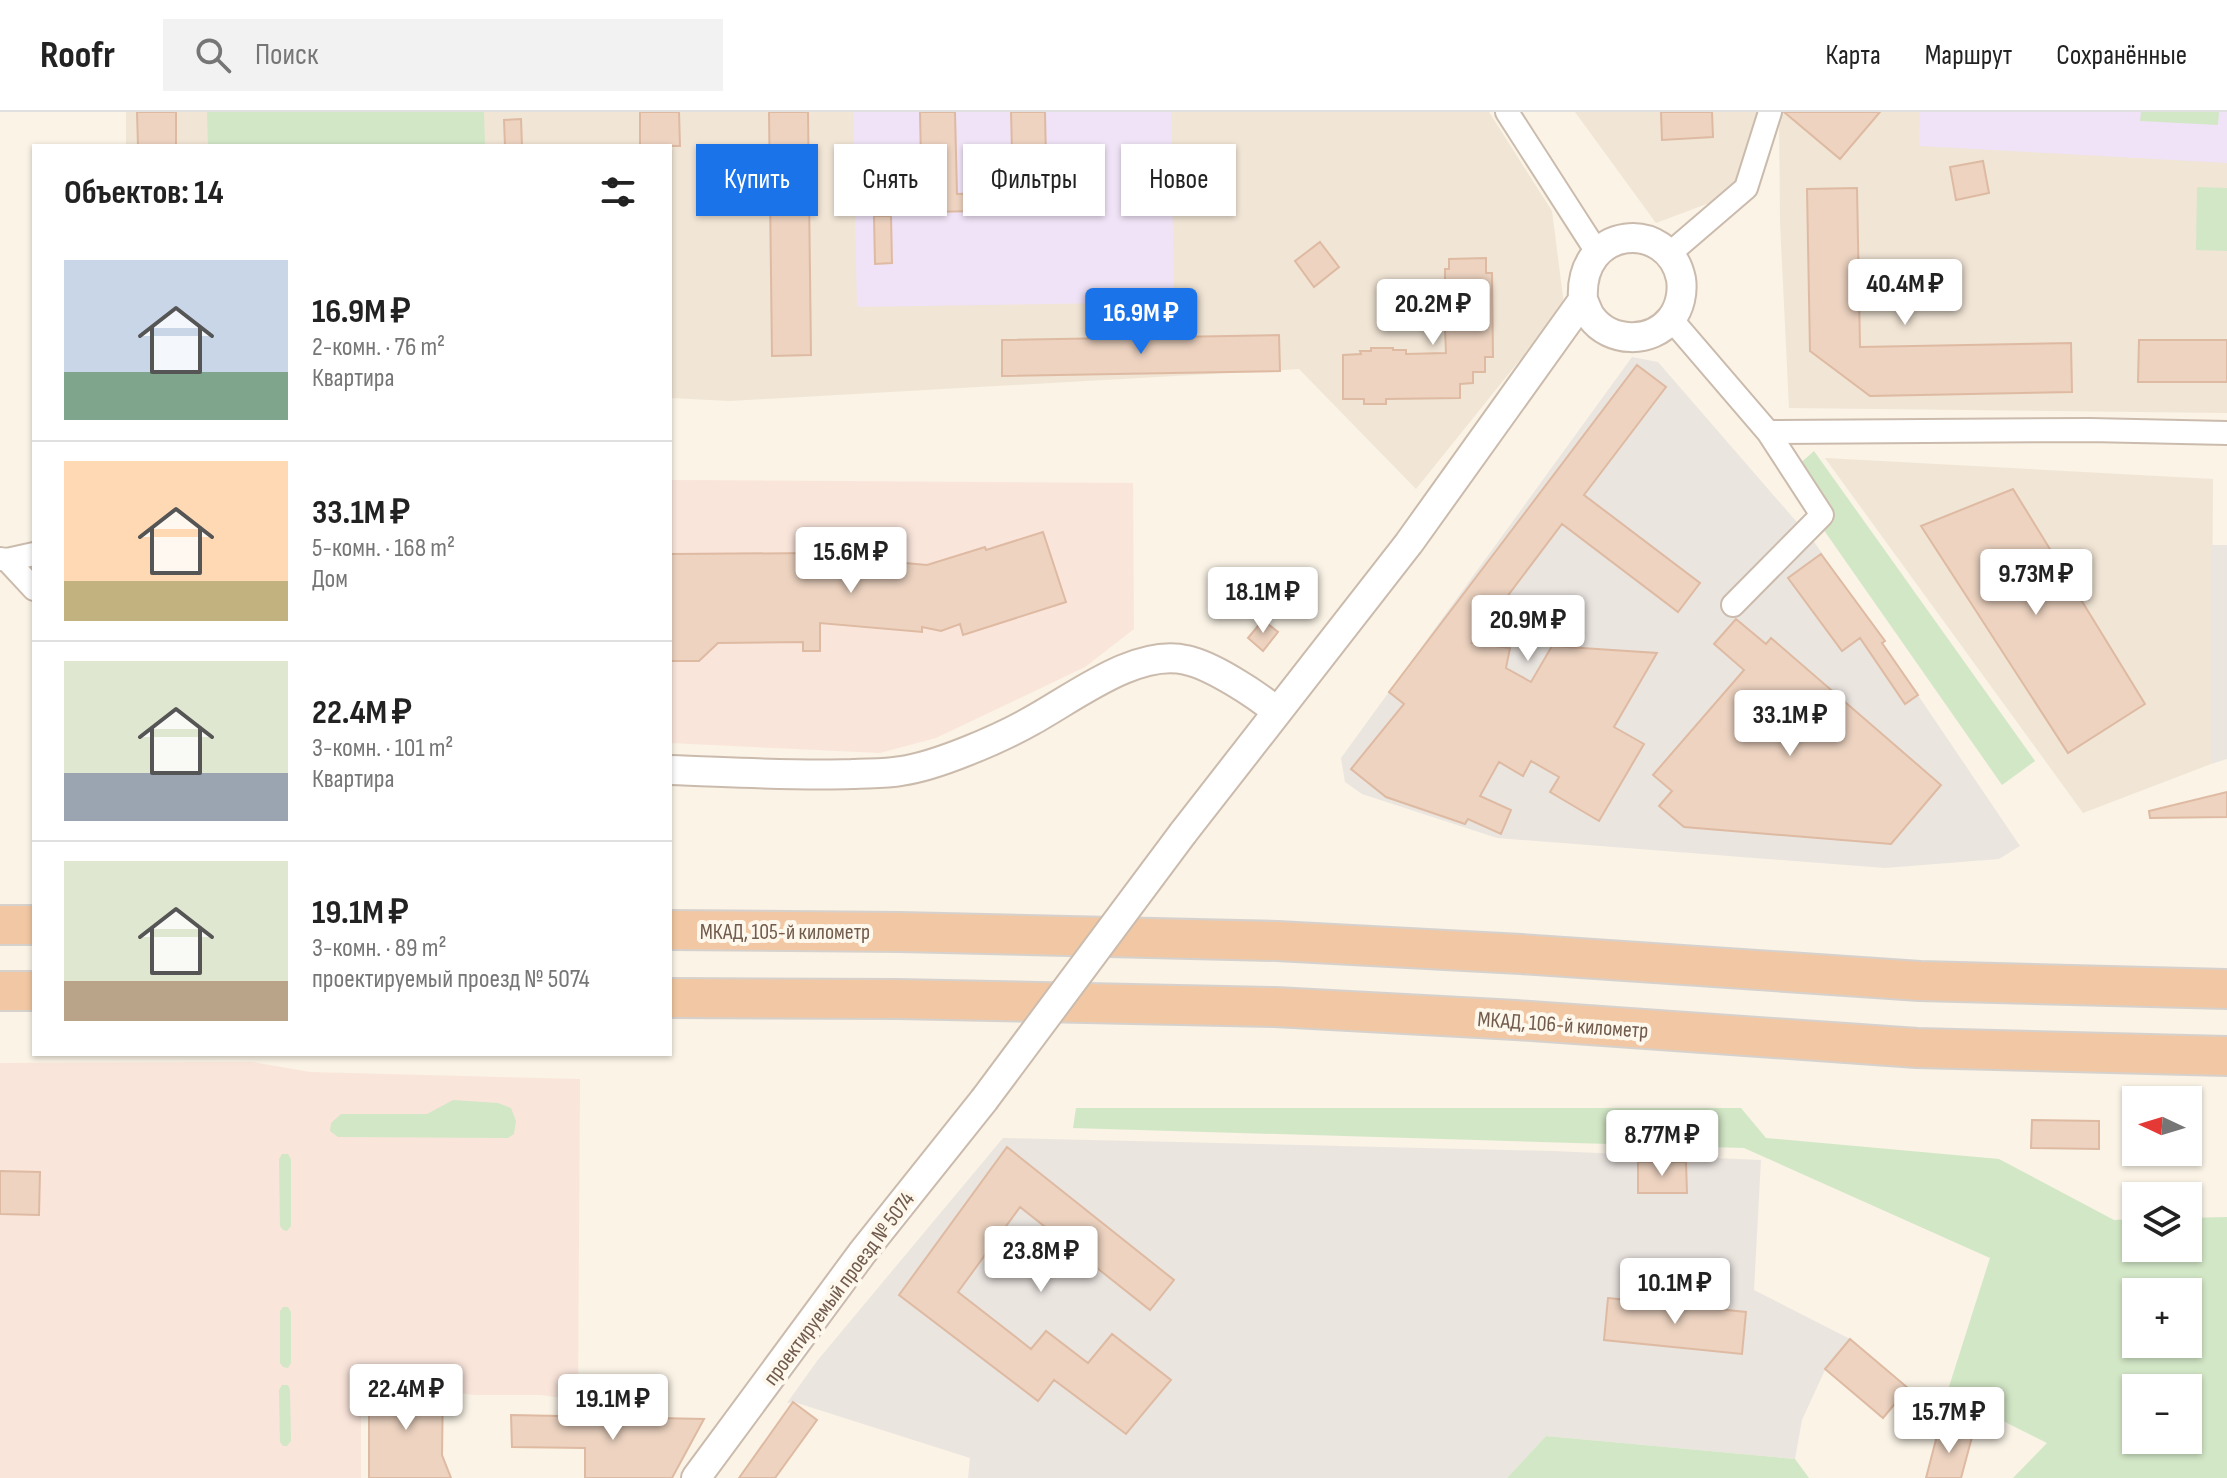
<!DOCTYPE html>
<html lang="ru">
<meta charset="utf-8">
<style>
body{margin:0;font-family:"Sofia Sans Condensed",sans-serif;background:#f2f2f2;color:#222;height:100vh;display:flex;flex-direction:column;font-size:30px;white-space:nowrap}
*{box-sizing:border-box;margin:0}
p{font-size:26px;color:#767676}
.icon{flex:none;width:44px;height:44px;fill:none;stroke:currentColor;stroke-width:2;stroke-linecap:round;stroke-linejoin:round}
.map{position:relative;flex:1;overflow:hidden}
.details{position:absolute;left:32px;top:32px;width:640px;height:912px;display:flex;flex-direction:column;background:#fff;border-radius:0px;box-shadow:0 2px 6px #0004}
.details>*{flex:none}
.top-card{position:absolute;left:696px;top:32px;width:760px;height:72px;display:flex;gap:16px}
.needle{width:52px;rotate:274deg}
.buttons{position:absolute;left:2122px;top:974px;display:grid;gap:16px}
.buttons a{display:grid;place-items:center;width:80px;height:80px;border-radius:0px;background:#fff;box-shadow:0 2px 6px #0004;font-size:40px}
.price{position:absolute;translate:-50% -68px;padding:0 18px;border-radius:8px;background:#fff;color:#222;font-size:26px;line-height:52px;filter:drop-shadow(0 2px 4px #0008)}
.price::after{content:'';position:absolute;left:50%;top:48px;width:24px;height:18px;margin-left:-12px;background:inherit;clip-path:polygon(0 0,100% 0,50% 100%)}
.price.active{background:#1a73e8;color:#fff}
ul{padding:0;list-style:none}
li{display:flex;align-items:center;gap:24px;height:200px;padding:0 32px}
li+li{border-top:2px solid #e0e0e0}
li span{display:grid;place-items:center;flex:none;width:224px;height:160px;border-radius:0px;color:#555}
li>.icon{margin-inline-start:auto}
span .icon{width:96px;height:96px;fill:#fffc;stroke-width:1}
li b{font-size:34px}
h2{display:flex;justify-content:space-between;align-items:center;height:96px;padding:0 32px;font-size:34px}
.tag{padding:0 28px;border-radius:0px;background:#fff;box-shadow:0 2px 6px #0004;font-size:28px;line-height:72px}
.tag.active{background:#1a73e8;color:#fff}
header{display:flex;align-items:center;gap:48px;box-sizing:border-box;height:112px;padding:0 40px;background:#fff;border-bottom:2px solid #e0e0e0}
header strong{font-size:38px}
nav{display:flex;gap:44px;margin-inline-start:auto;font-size:28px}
.search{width:560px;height:72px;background:#f2f2f2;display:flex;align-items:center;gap:20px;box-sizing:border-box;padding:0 28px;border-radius:0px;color:#767676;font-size:30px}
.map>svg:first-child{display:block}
.residential{fill:#f1e5d5}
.commercial{fill:#fae5db}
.industrial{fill:#ebe5e0}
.education{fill:#f0e3f7}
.green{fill:#d2e7c6;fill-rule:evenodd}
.building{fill:#edd3c0;stroke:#debaa2;stroke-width:2}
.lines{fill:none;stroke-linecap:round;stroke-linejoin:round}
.minor-casing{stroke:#cbbbad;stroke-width:26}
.tertiary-casing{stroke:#cbbbad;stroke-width:32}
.trunk-casing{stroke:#d7d1cd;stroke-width:42}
.minor{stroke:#fff;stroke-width:22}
.tertiary{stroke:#fff;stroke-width:28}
.trunk{stroke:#f1c8a3;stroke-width:38}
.tertiary-bridge-casing{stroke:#cbbbad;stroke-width:32;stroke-linecap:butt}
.tertiary-bridge{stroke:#fff;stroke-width:28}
.labels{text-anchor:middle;stroke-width:8;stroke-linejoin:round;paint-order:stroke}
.street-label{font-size:22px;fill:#715b4d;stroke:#fdf7ec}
</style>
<header>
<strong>Roofr</strong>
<div class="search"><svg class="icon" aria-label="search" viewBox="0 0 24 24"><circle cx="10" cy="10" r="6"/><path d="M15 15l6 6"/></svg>Поиск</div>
<nav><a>Карта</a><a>Маршрут</a><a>Сохранённые</a></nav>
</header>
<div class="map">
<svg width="2227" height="1366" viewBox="0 0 2227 1366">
<rect width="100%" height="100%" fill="#faf3e6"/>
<path class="residential" d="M126,0H1489L1552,99L1564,193L1416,377L1299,257L730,289L670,286V34H126Z
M1575,0H1759L1733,82L1656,111Z
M1779,0H2227V301L1789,296L1780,110Z
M1825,346L2213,367L2211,652L2083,701Z"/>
<path class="commercial" d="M670,368L1133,371L1134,517L1085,555L936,626L880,641L670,631Z
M252,950L310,960L580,967L578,1288L540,1283H475L448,1280L447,1269L361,1271V1366H0V951Z"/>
<path class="industrial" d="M1632,245L1658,250L1815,431L2020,734L1999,747L1885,756L1497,726L1362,682L1345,670L1341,646Z
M2211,433H2227V647L2211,652Z
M1003,1026L1552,1039L1761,1048L1754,1178L1850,1227L1908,1276L1883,1306L1825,1258L1802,1308L1795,1347L1546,1324L1507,1366H968L970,1346L794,1290L787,1291L817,1249Z"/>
<path class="education" d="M853,0H1171L1174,190L857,195Z
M1920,0H2227V51L1919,34Z"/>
<path class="green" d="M207,0H484L485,34H208Z
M2141,0H2219L2218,13L2140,9Z
M2197,75L2227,76V139L2196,138Z
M1814,339L2035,649L2002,673L1821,414L1797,354Z
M453,988L498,991L511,996L516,1009L514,1022L508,1026L338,1025L330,1019L331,1011L341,1002H427Z
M1076,996H1741L1766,1026L1999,1047L2114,1108L2136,1107V1136H2188V1106L2227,1105V1366H2013L2047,1331L1947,1281L1990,1146L1744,1036L1073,1016ZM2136,1180H2188V1232H2136ZM2136,1276H2188V1328H2136Z
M282,1042H288L291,1047V1114L287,1119L283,1118L280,1114L279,1047Z
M283,1195H288L291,1200V1251L288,1256L283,1255L280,1251V1199Z
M282,1273H288L290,1278L291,1329L287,1334H283L280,1330L279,1278Z
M1546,1324L1795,1347L1809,1366H1507Z"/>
<path class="building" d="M137,0H176V34H138Z
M640,0H679L680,34H640Z
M769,0H808L811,243L772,244Z
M920,0H955L957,82L1013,80L1011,0H1045L1047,98L922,100Z
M1661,0H1712L1713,25L1662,28Z
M1784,0H1880L1840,47Z
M521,7L522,34H505L504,8Z
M1983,49L1989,81L1956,88L1950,55Z
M1857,76L1860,235L2071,231L2072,280L1870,284L1810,239L1807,77Z
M874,104H891L892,151L875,152Z
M1320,130L1339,155L1314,175L1295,149Z
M1486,146V161H1492L1493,245H1485V260H1473V271L1460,272V286L1386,287V292H1364V287H1343V243L1361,242L1360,239H1371V236H1393V238H1406V242L1446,241L1443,170H1445V157H1449V147Z
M1279,223L1280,259L1002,264V228Z
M2139,228H2227V270H2138Z
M1637,253L1666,275L1584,383L1700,471L1678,500L1562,412L1472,531L1510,536L1506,556L1531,570L1552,534L1657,541L1614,615L1644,632L1599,709L1550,680L1559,665L1531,649L1523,664L1499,650L1480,684L1511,698L1501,722L1468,707L1465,712L1386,685L1351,657L1404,592L1389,580Z
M2013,377L2145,592L2068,641L1921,414Z
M1043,420L1066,490L963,523L960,512L941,519L922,515V520L820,511V539H803V530L718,531L699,549H670V442L818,441V443L927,453L985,435L986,438Z
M1821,442L1885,529L1882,531L1918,583L1905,592L1860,526L1842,539L1788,466Z
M1736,507L1766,532L1771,526L1941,673L1891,732L1684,715L1659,694L1672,679L1653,663L1744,558L1714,532Z
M1263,508L1278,520L1263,539L1248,526Z
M2227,680V705L2150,706L2149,699Z
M2032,1008L2099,1009V1037L2031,1036Z
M1007,1035L1174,1168L1150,1198L1020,1095L958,1180L1031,1237L1046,1219L1088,1251L1112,1222L1171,1268L1126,1322L1054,1268L1038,1289L899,1183Z
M1638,1050H1686L1687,1081H1638Z
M0,1059L40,1060L39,1103L0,1102Z
M1608,1186L1746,1200L1742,1242L1604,1228Z
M1850,1227L1908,1276L1883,1306L1825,1257Z
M443,1273L442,1343L451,1366H369V1274Z
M793,1290L817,1308L775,1366H739Z
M511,1303L704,1307L672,1366H585V1336L512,1335Z
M1939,1316L1972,1325L1961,1366H1926Z"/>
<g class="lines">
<g class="minor-casing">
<path id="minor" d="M1507,0L1597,140
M1669,142L1746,76L1770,0
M1671,207L1768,320L1822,403L1733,493
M1768,320L2090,318L2227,321
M0,447L7,448L34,442
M7,448L34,477"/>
</g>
<g class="tertiary-casing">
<path id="tertiary" d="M670,658C731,660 792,664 852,662C868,661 885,662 901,659C937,654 999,627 1031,609C1072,587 1136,536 1186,548C1211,553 1256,582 1276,599
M1183,721L1409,431L1583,188C1578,112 1669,107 1681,167C1683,180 1680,196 1671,207C1651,232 1610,231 1591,205C1588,201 1586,194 1583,188
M696,1366L862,1141L984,988"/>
</g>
<g class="trunk-casing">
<path id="trunk" d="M0,813H34
M670,818L900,820L1277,829L1521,842L1920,869L2227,877
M0,879H34
M670,886L898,887L1275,895L1516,908L1917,936L2227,944"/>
</g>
<use href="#minor" class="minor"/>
<use href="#tertiary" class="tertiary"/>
<use href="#trunk" class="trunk"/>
<g class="tertiary-bridge-casing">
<path id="tertiary-bridge" d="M984,988L1183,721"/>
</g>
<use href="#tertiary-bridge" class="tertiary-bridge"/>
</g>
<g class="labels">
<g class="street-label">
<text x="785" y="827">МКАД, 105-й километр</text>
<text transform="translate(1563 912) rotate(4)" y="8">МКАД, 106-й километр</text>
<text transform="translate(838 1176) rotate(-53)" y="8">проектируемый проезд № 5074</text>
</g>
</g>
</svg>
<div class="buttons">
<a><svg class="needle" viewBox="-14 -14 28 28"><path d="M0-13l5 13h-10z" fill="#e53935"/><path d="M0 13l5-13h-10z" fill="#767676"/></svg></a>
<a><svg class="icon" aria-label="layers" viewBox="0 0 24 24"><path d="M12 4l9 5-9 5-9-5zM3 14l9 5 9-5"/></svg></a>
<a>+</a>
<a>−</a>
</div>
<b class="price" style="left:1905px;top:215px">40.4M ₽</b>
<b class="price" style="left:1433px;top:235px">20.2M ₽</b>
<b class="price active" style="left:1141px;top:244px">16.9M ₽</b>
<b class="price" style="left:851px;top:483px">15.6M ₽</b>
<b class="price" style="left:2036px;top:505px">9.73M ₽</b>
<b class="price" style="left:1263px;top:523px">18.1M ₽</b>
<b class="price" style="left:1528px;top:551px">20.9M ₽</b>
<b class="price" style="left:1790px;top:646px">33.1M ₽</b>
<b class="price" style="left:1662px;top:1066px">8.77M ₽</b>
<b class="price" style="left:1041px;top:1182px">23.8M ₽</b>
<b class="price" style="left:1675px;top:1214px">10.1M ₽</b>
<b class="price" style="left:406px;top:1320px">22.4M ₽</b>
<b class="price" style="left:613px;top:1330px">19.1M ₽</b>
<b class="price" style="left:1949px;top:1343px">15.7M ₽</b>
<div class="top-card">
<a class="tag active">Купить</a>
<a class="tag">Снять</a>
<a class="tag">Фильтры</a>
<a class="tag">Новое</a>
</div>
<section class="details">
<h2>Объектов: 14<svg class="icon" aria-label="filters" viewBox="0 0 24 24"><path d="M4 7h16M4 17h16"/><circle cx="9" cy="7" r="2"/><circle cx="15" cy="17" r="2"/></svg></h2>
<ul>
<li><span style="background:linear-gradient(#c9d6e8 70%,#7fa58c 0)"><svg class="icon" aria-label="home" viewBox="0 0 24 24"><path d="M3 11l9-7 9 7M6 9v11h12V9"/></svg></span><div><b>16.9M ₽</b><p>2-комн. · 76 m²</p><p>Квартира</p></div></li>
<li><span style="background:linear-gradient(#ffd9b3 75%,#c2b280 0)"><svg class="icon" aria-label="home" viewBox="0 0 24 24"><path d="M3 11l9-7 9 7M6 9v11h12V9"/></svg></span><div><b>33.1M ₽</b><p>5-комн. · 168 m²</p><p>Дом</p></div></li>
<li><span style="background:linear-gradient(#dfe7d0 70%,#9aa5b1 0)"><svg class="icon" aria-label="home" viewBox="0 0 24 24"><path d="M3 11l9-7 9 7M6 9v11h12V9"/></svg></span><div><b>22.4M ₽</b><p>3-комн. · 101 m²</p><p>Квартира</p></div></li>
<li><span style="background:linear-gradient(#dfe7d0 75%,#b9a48a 0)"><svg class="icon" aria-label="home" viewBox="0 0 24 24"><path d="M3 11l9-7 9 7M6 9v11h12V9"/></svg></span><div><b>19.1M ₽</b><p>3-комн. · 89 m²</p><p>проектируемый проезд № 5074</p></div></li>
</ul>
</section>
</div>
